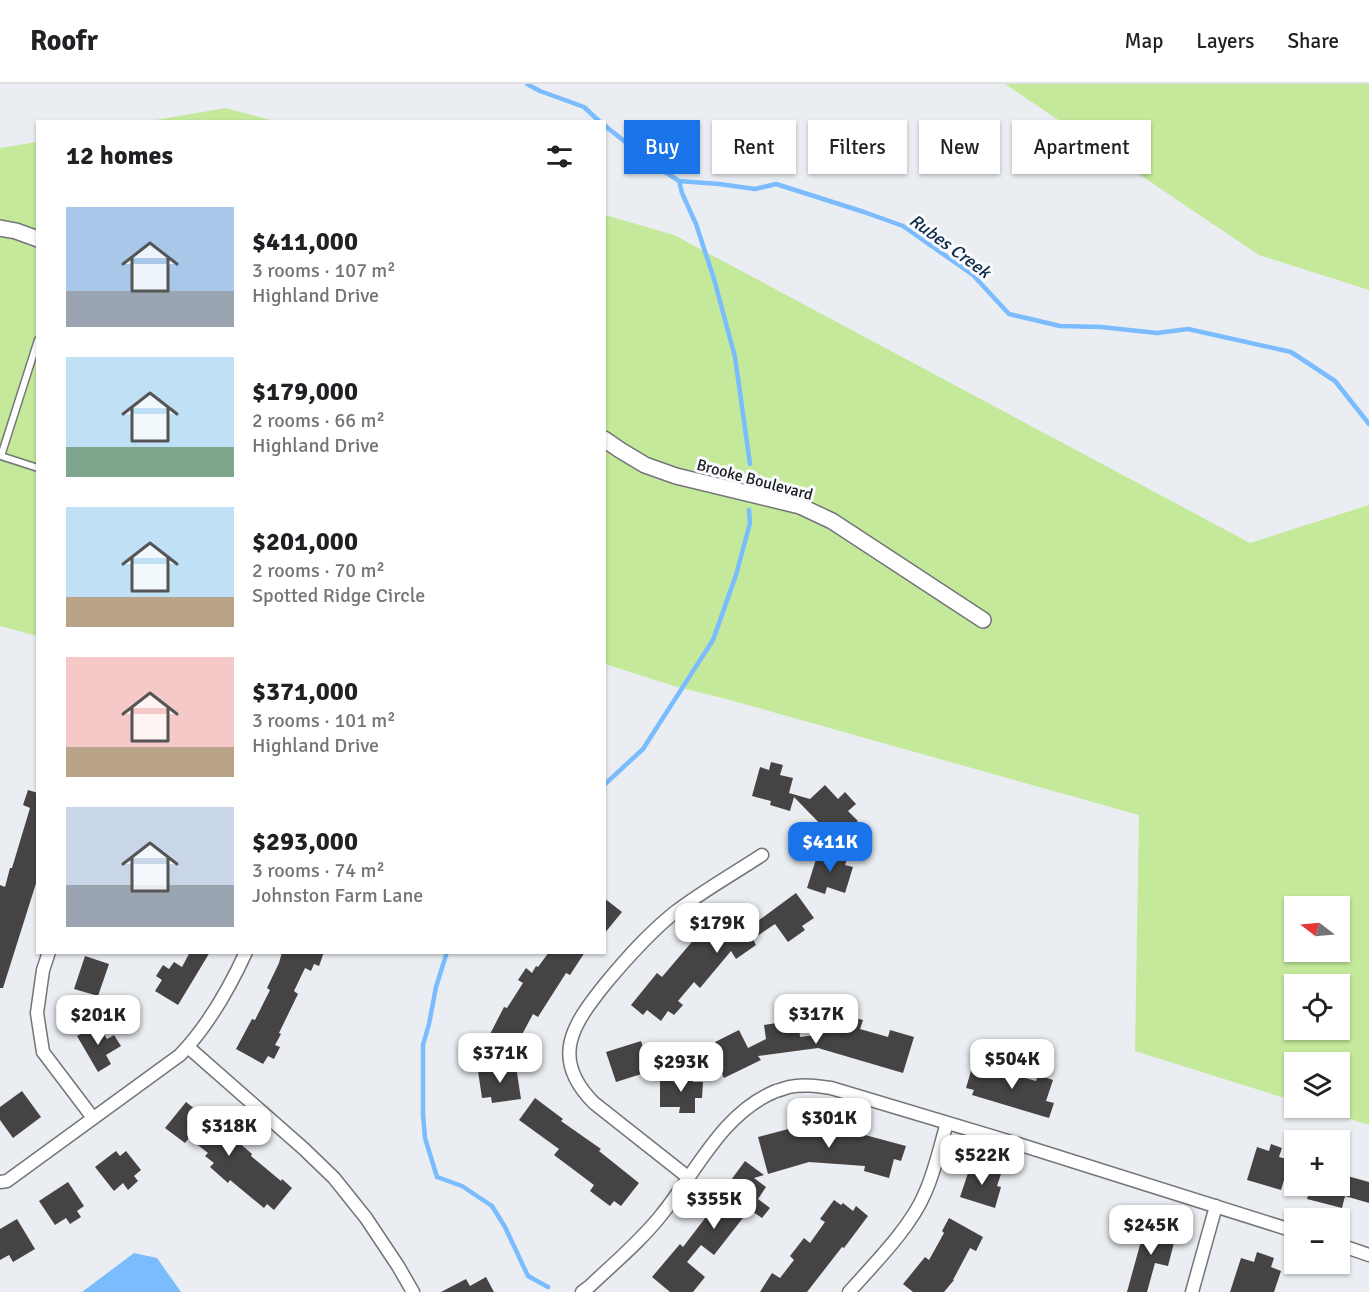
<!DOCTYPE html>
<meta charset="utf-8">
<style>
body{margin:0;font-family:Signika,sans-serif;background:#f6f6f6;color:#202124;height:100vh;display:flex;flex-direction:column;font-size:22px;white-space:nowrap}
*{box-sizing:border-box;margin:0}
p{font-size:20px;color:#757577}
.icon{flex:none;width:33px;height:33px;fill:none;stroke:currentColor;stroke-width:2;stroke-linecap:round;stroke-linejoin:round}
.map{position:relative;flex:1;overflow:hidden}
.sheet{position:absolute;left:36px;top:36px;width:570px;height:834px;display:flex;flex-direction:column;background:#fff;border-radius:0px;box-shadow:0 2px 4px #0004}
.sheet>*{flex:none}
.banner{position:absolute;left:624px;top:36px;width:570px;height:54px;display:flex;gap:12px}
.needle{width:39px;rotate:286deg}
.buttons{position:absolute;left:1284px;top:812px;display:grid;gap:12px}
.buttons a{display:grid;place-items:center;width:66px;height:66px;border-radius:0px;background:#fff;box-shadow:0 2px 4px #0004;font-size:30px}
.price{position:absolute;translate:-50% -51px;padding:0 14px;border-radius:12px;background:#fff;color:#222;font-size:20px;line-height:39px;filter:drop-shadow(0 2px 3px #0008)}
.price::after{content:'';position:absolute;left:50%;top:36px;width:18px;height:14px;margin-left:-9px;background:inherit;clip-path:polygon(0 0,100% 0,50% 100%)}
.price.active{background:#1a73e8;color:#fff}
ul{padding:0;list-style:none}
li{display:flex;align-items:center;gap:18px;height:150px;padding:0 30px}
li span{display:grid;place-items:center;flex:none;width:168px;height:120px;border-radius:0px;color:#555}
li>.icon{margin-inline-start:auto}
span .icon{width:72px;height:72px;fill:#fffc;stroke-width:1}
li b{font-size:26px}
h2{display:flex;justify-content:space-between;align-items:center;height:72px;padding:0 30px;font-size:26px}
.chip{padding:0 21px;border-radius:0px;background:#fff;box-shadow:0 2px 4px #0004;font-size:21px;line-height:54px}
.chip.active{background:#1a73e8;color:#fff}
header{display:flex;align-items:center;gap:36px;box-sizing:border-box;height:84px;padding:0 30px;background:#fff;border-bottom:2px solid #e0e0e0}
header strong{font-size:28px}
nav{display:flex;gap:33px;margin-inline-start:auto;font-size:21px}
.map>svg:first-child{display:block}
.green{fill:#c4e99b;fill-rule:evenodd}
.water{fill:#7abcfe}
.lines{fill:none;stroke-linecap:round;stroke-linejoin:round}
.stream{stroke:#7abcfe;stroke-width:4.5}
.building{fill:#464345}
.service-casing{stroke:#737579;stroke-width:9}
.minor-casing{stroke:#737579;stroke-width:15}
.tertiary-casing{stroke:#737579;stroke-width:18}
.service{stroke:#fff;stroke-width:6}
.minor{stroke:#fff;stroke-width:12}
.tertiary{stroke:#fff;stroke-width:15}
.labels{text-anchor:middle;stroke-width:6;stroke-linejoin:round;paint-order:stroke}
.street-label{font-size:16px;fill:#1b1c1e;stroke:#f8fafe}
.water-label{font-size:18px;font-style:italic;fill:#102b45;stroke:#f8fafe}
</style>
<header>
<strong>Roofr</strong>
<nav><a>Map</a><a>Layers</a><a>Share</a></nav>
</header>
<div class="map">
<svg width="1369" height="1208" viewBox="0 0 1369 1208">
<rect width="100%" height="100%" fill="#eaedf1"/>
<path class="green" d="M1005,0H1369V206L1259,171Z
M226,24L274,37H150Z
M37,58V552L0,542V64Z
M605,131L674,151L1250,459L1369,421V1041L1313,1023H1340V978H1294V1017L1135,967L1139,731L730,616L674,602L605,580ZM1294,822H1340V867H1294ZM1294,900H1340V945H1294Z"/>
<path class="water" d="M134,1169L157,1174L181,1208H82Z"/>
<g class="lines">
<path class="stream" d="M527,0L540,7L584,23L600,38
M604,41L653,80L679,97L719,100L755,105L776,100L864,128L903,142L973,191L1009,230L1060,242L1101,243L1157,249L1188,245L1291,268L1335,297L1369,340
M679,97L682,109L696,140L714,195L735,273L750,380
M604,701L643,665L713,556L736,491L750,439L749,426
M447,868L436,903L429,940L423,961V1030L425,1054L437,1093L462,1102L492,1122L505,1143L528,1192L548,1203"/>
</g>
<path class="building" d="M771,678L783,681L780,691L793,694L789,709L810,715L825,701L838,715L845,708L856,720L848,727L858,737L846,749L835,738L827,747L794,713L790,727L770,721L771,717L752,712L760,683L769,686Z
M28,706L38,709V793L3,904H0V801L5,803L10,784H12L30,724L23,721Z
M824,765L848,772L845,781L853,783L845,809L827,803L825,810L807,804L817,772L822,773Z
M796,809L814,834L802,842L805,846L788,858L775,840L753,855L756,861L736,875L731,867L700,904L694,898L678,917L683,921L674,931L668,927L661,937L647,926L643,931L631,921L657,889L662,893L696,853L698,854L744,823L755,839Z
M604,814L622,828L604,850Z
M190,868H210L178,921L155,907L162,896L156,892L163,881L169,885L174,878L182,883Z
M282,868H324L319,882L314,880L311,887L305,884L294,907L298,910L279,949L281,950L275,961L280,963L274,975L268,972L263,980L236,965L252,935L255,936L270,906L267,904L279,879Z
M549,868H585L570,891L566,889L538,933L533,930L510,973L494,965L498,958L488,954L504,923L507,924L523,899L518,896L526,884L532,889L536,882L538,883Z
M85,872L109,880L98,912L74,905Z
M798,930L800,953L823,950L828,933L838,936L840,930L863,936L860,945L888,953L890,946L914,953L903,989L818,964L758,972L761,976L724,994L711,968L719,964L715,958L739,946L748,964L766,955L764,941L783,938L782,932Z
M98,940L107,955L114,951L121,962L106,971L111,980L98,988L77,952Z
M641,957L651,987L616,998L606,968Z
M973,980L1017,994L1018,992L1036,997L1038,991L1053,996L1046,1017L1054,1019L1049,1034L972,1011L974,1006L966,1004Z
M516,982L521,1015L492,1019L491,1013L482,1014L478,987Z
M679,989H693V998H703L702,1014H695V1029H679L680,1023H660V996H679Z
M22,1007L41,1033L13,1054L0,1036V1023Z
M535,1014L563,1035L561,1037L601,1065L599,1067L639,1099L621,1122L614,1117L610,1122L590,1107L594,1101L554,1071L559,1065L519,1036Z
M186,1018L220,1045L221,1043L252,1070L251,1072L281,1097L282,1095L292,1104L274,1126L267,1120L264,1124L230,1096L228,1099L210,1083L214,1079L205,1072L208,1069L189,1054L185,1059L165,1044Z
M820,1041L855,1043L854,1048L906,1062L901,1077L894,1075L889,1094L864,1087L865,1082L809,1078L768,1090L758,1053L796,1043L797,1045L819,1047Z
M1271,1060L1282,1064L1279,1073L1294,1077V1096L1285,1093L1281,1106L1247,1096L1257,1063L1269,1067Z
M116,1067L120,1072L126,1067L141,1086L134,1092L138,1097L128,1106L123,1099L114,1107L95,1083Z
M745,1077L764,1091L754,1094L766,1103L758,1115L770,1124L762,1134L750,1126L747,1130H746L714,1171L701,1161L687,1178L705,1193L693,1208H670L652,1193L680,1160L683,1163L722,1112L720,1111Z
M971,1080L1001,1090L997,1102L1001,1103L995,1124L960,1113Z
M1340,1090L1369,1098V1119L1345,1112L1342,1124L1307,1115L1311,1101H1340Z
M68,1098L84,1122L77,1127L81,1133L70,1140L66,1134L55,1141L39,1117Z
M834,1116L841,1121L843,1119L853,1127L856,1122L868,1132L844,1164L842,1163L807,1208H760L772,1189L780,1194L794,1176L790,1172L804,1154L810,1159L825,1138L820,1135Z
M949,1134L983,1153L976,1167L970,1164L953,1196H954L944,1208H913L903,1200L925,1173L929,1176L944,1149L942,1147Z
M17,1135L35,1165L13,1178L9,1171L0,1176V1145Z
M1146,1139L1177,1147L1168,1182L1155,1179L1147,1208H1127Z
M1257,1168L1274,1174L1271,1183L1281,1187L1274,1208H1230L1241,1174L1254,1178Z
M486,1193L494,1208H441L466,1195L470,1202Z"/>
<g class="lines">
<g class="service-casing">
<path id="service" d="M38,256L1,372L38,384"/>
</g>
<g class="minor-casing">
<path id="minor" d="M49,868L43,886L37,929L43,968L93,1034
M188,963L304,1065L334,1094L366,1134L398,1182L413,1208
M689,1094L594,1019C549,974 573,940 606,899C627,874 648,850 674,829C701,808 733,790 762,771
M0,1098L7,1097L180,971C208,942 229,905 246,868
M1340,1161L1369,1171
M582,1208L590,1202C614,1179 641,1157 662,1130C697,1087 722,1029 776,1007C781,1006 785,1004 789,1003C803,1000 817,1002 831,1004L1018,1060L1294,1147
M849,1208C874,1180 911,1143 925,1109C935,1087 940,1062 947,1039
M1192,1208L1216,1122"/>
</g>
<g class="tertiary-casing">
<path id="tertiary" d="M0,144L16,147L38,155
M604,355L620,366L645,381L676,392L800,422L832,437L983,536"/>
</g>
<use href="#service" class="service"/>
<use href="#minor" class="minor"/>
<use href="#tertiary" class="tertiary"/>
</g>
<g class="labels">
<g class="street-label">
<text transform="translate(755 395) rotate(15)" y="6">Brooke Boulevard</text>
</g>
<g class="water-label">
<text transform="translate(950 162) rotate(36)" y="6">Rubes Creek</text>
</g>
</g>
</svg>
<div class="buttons">
<a><svg class="needle" viewBox="-14 -14 28 28"><path d="M0-13l5 13h-10z" fill="#e53935"/><path d="M0 13l5-13h-10z" fill="#757577"/></svg></a>
<a><svg class="icon" aria-label="locate" viewBox="0 0 24 24"><circle cx="12" cy="12" r="6"/><path d="M12 2v4M12 18v4M2 12h4M18 12h4"/></svg></a>
<a><svg class="icon" aria-label="layers" viewBox="0 0 24 24"><path d="M12 4l9 5-9 5-9-5zM3 14l9 5 9-5"/></svg></a>
<a>+</a>
<a>−</a>
</div>
<b class="price active" style="left:830px;top:789px">$411K</b>
<b class="price" style="left:717px;top:870px">$179K</b>
<b class="price" style="left:816px;top:961px">$317K</b>
<b class="price" style="left:98px;top:962px">$201K</b>
<b class="price" style="left:500px;top:1000px">$371K</b>
<b class="price" style="left:1012px;top:1006px">$504K</b>
<b class="price" style="left:681px;top:1009px">$293K</b>
<b class="price" style="left:829px;top:1065px">$301K</b>
<b class="price" style="left:229px;top:1073px">$318K</b>
<b class="price" style="left:982px;top:1102px">$522K</b>
<b class="price" style="left:714px;top:1146px">$355K</b>
<b class="price" style="left:1151px;top:1172px">$245K</b>
<div class="banner">
<a class="chip active">Buy</a>
<a class="chip">Rent</a>
<a class="chip">Filters</a>
<a class="chip">New</a>
<a class="chip">Apartment</a>
</div>
<section class="sheet">
<h2>12 homes<svg class="icon" aria-label="filters" viewBox="0 0 24 24"><path d="M4 7h16M4 17h16"/><circle cx="9" cy="7" r="2"/><circle cx="15" cy="17" r="2"/></svg></h2>
<ul>
<li><span style="background:linear-gradient(#a9c7e8 70%,#9aa5b1 0)"><svg class="icon" aria-label="home" viewBox="0 0 24 24"><path d="M3 11l9-7 9 7M6 9v11h12V9"/></svg></span><div><b>$411,000</b><p>3 rooms · 107 m²</p><p>Highland Drive</p></div></li>
<li><span style="background:linear-gradient(#bfe0f5 75%,#7fa58c 0)"><svg class="icon" aria-label="home" viewBox="0 0 24 24"><path d="M3 11l9-7 9 7M6 9v11h12V9"/></svg></span><div><b>$179,000</b><p>2 rooms · 66 m²</p><p>Highland Drive</p></div></li>
<li><span style="background:linear-gradient(#bfe0f5 75%,#b9a48a 0)"><svg class="icon" aria-label="home" viewBox="0 0 24 24"><path d="M3 11l9-7 9 7M6 9v11h12V9"/></svg></span><div><b>$201,000</b><p>2 rooms · 70 m²</p><p>Spotted Ridge Circle</p></div></li>
<li><span style="background:linear-gradient(#f6c9c9 75%,#b9a48a 0)"><svg class="icon" aria-label="home" viewBox="0 0 24 24"><path d="M3 11l9-7 9 7M6 9v11h12V9"/></svg></span><div><b>$371,000</b><p>3 rooms · 101 m²</p><p>Highland Drive</p></div></li>
<li><span style="background:linear-gradient(#c9d6e8 65%,#9aa5b1 0)"><svg class="icon" aria-label="home" viewBox="0 0 24 24"><path d="M3 11l9-7 9 7M6 9v11h12V9"/></svg></span><div><b>$293,000</b><p>3 rooms · 74 m²</p><p>Johnston Farm Lane</p></div></li>
</ul>
</section>
</div>
